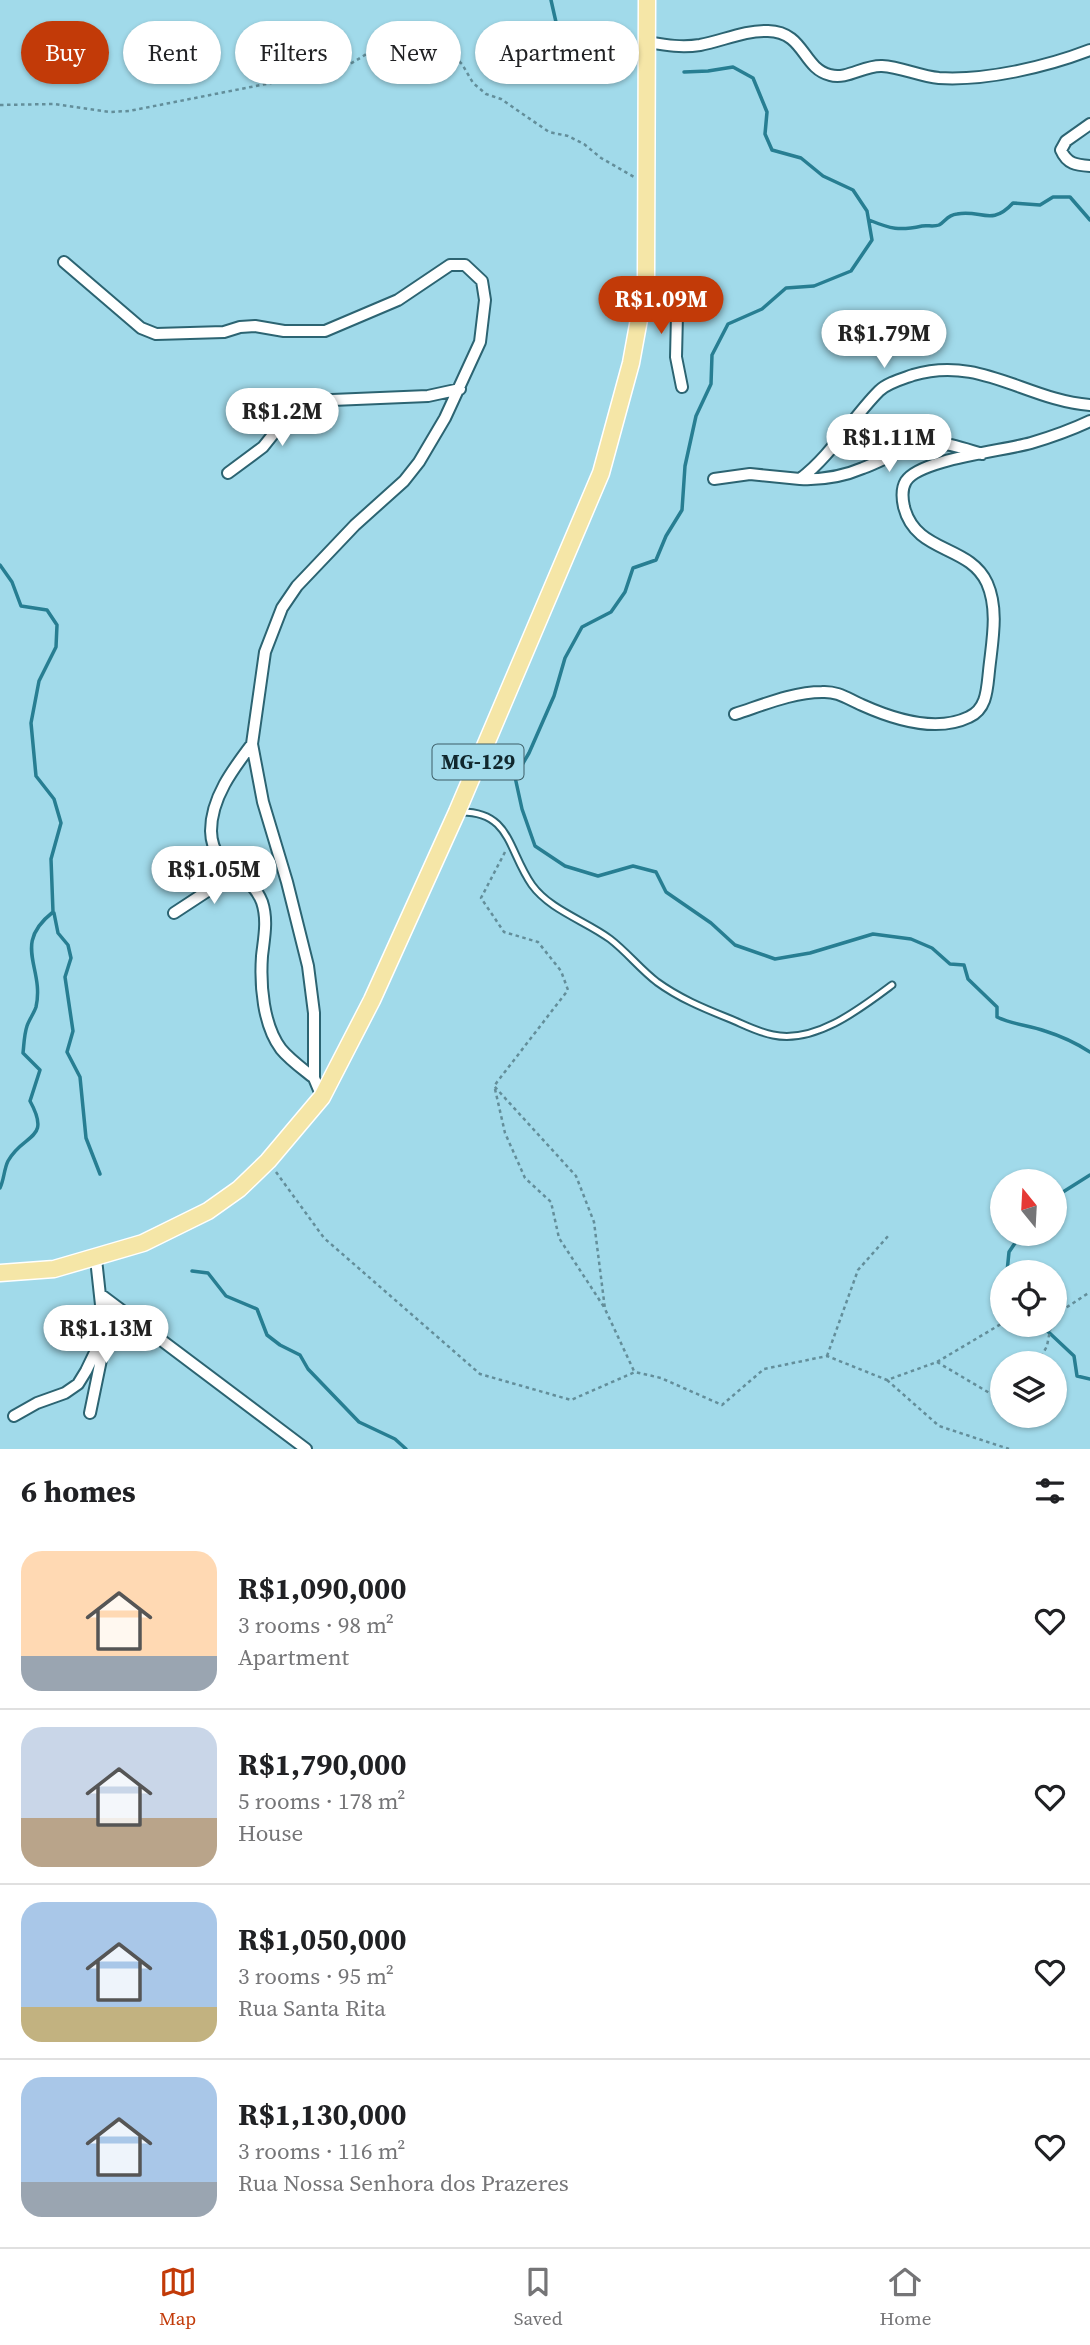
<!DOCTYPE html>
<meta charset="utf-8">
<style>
body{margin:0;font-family:"Source Serif 4",serif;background:#f2f2f2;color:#202124;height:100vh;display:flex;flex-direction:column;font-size:26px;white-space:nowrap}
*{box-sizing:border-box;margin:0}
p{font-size:23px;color:#757577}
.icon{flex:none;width:38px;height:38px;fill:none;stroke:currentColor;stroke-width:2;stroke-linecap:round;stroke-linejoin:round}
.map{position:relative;height:1449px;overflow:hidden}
.drawer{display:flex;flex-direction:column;background:#fff;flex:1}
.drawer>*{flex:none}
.guide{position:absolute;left:21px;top:21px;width:700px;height:63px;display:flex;gap:14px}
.needle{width:46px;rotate:342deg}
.fabs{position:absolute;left:990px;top:1169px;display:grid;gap:14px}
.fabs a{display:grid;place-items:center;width:77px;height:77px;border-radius:50%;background:#fff;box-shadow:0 2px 5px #0004;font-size:35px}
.price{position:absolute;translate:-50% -60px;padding:0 16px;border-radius:24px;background:#fff;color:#222;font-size:23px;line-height:46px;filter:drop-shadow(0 2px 4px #0008)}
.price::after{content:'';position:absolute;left:50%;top:42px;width:21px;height:16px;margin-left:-10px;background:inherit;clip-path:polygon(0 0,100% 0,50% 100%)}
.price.active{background:#c23a08;color:#fff}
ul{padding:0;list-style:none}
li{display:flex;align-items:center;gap:21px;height:175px;padding:0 21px}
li+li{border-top:2px solid #e0e0e0}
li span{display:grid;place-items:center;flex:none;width:196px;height:140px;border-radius:21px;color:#555}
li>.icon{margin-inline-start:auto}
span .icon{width:84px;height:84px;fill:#fffc;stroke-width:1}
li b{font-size:30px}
h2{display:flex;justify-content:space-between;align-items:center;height:84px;padding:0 21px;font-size:30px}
.pill{padding:0 24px;border-radius:32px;background:#fff;box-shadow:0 2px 5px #0004;font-size:24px;line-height:63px}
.pill.active{background:#c23a08;color:#fff}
.dock{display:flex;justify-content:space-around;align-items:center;height:98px;border-top:2px solid #e0e0e0;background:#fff;font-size:19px;color:#757577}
.dock a{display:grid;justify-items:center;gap:4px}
.dock .active{color:#c23a08}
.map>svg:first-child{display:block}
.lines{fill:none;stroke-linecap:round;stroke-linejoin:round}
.stream{stroke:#277e92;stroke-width:3.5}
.lane-casing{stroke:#2c6472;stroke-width:9}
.street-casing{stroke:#2c6472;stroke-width:14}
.primary-casing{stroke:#fff;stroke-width:19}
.path{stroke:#638e9a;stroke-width:2.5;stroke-dasharray:3.5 3.5;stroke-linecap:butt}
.lane{stroke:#fff;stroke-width:5}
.street{stroke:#fff;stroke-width:10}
.primary{stroke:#f5e6a7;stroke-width:16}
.labels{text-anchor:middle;stroke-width:5;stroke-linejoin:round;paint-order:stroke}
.shield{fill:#a1daea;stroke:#3c5d66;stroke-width:2}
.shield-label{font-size:21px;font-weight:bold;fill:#10272d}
</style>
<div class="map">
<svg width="1090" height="1449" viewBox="0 0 1090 1449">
<rect width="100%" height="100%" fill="#a1daea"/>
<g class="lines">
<path class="stream" d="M551,0L558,31L579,61
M684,72L708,71L733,67L753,78L767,112L765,134L772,150L801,158L823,176L853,190L867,211L872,240L851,271L814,286L786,288L762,309L728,324L712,355L711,384L696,416L685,466L682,510L666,536L656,560L633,568L625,592L611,612L582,627L565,658L554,696L529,753L515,777L522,809L535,846L565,866L598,876L633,866L656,872L666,892L711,923L735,945L775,959L810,953L873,934L911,939L932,948L950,964L964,965L968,979L997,1007V1017C1013,1025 1029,1025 1045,1031C1061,1036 1076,1043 1090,1052
M869,220C891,229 899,231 922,226C927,225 934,227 939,225C946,221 947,215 957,214C981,209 991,227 1013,203L1040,205L1053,197H1070L1090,220
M0,565L12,582L21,606L47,610L57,625L56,647L39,681L31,723L36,776L54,799L61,823L51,859L53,912C11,945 45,967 36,1007C34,1013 29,1020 27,1026C24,1035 24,1045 23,1053L40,1070L30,1101C52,1141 23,1133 8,1161C4,1169 4,1180 0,1188
M54,913L58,933L68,945L71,958L65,977L73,1031L67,1052L80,1077L86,1138L100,1174
M1055,1197L1090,1175
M192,1271L208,1273L226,1296L257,1309L267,1335L280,1345L300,1355L308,1369L359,1422L395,1439L406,1449
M1007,1272L1009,1252L1021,1234
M1041,1325L1074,1356L1077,1376L1090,1379"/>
<g class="lane-casing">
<path id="lane" d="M460,812C511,811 508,851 532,885C550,910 586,921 610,939C627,952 640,969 657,982C679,998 703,1008 728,1018C743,1024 757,1032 773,1035C815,1044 860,1009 892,985"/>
</g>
<g class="street-casing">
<path id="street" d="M647,42C665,45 681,48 700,45C722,41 745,30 768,31C805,32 802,68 830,75C847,80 864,65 882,66C901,67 919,76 939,78C985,81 1046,67 1090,50
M1090,124L1066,141L1061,150C1067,164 1076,165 1090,166
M64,262L141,328L156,334L224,332L240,327L255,326L284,331H325L398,300L450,265H465L482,281L485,300L480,342L445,418L419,462L404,481L355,525L297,586L282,608L265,652L252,744L263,802L287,882L308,966L314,1013V1078L322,1097
M646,281L667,297L677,314L676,357L682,387
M308,401L428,396L460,389
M228,473L263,447L275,432L322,401
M714,479L750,474L800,479C832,455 851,419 879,391C887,383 902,379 913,375C980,355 1026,400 1090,405
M800,479C822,480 842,477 863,468C885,460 905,446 929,443C947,442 965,449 982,454
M735,714C763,705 793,692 822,692C838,691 848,699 862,705C893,719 936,733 969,717C987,709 987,689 989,671C992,642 999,610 987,583C969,544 916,554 904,507C902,498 901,489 906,481C920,459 1003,451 1031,443C1051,437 1071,430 1090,421
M252,744C233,769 211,798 211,831C212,871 250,870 262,902C268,920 264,938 262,956C260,985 263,1025 281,1049C290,1060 303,1069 314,1078
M174,913L235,873
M100,1294L306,1449
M90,1413L103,1350L101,1340
M14,1416L37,1403L65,1393L78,1384L86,1371L101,1340L102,1314L96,1259"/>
</g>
<g class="primary-casing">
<path id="primary" d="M0,1273L54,1269L143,1243L208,1211L239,1189L268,1161L322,1097L372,1000L457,812L601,473L631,363L646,281L647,0"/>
</g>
<path class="path" d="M0,105L54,104L109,112L129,111L337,70C363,60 385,37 412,31L449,52L462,64L473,83L486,94L501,99L549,132L568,136L584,144L601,158L634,177
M505,852L481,898L504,932L538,942L561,971L568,990L494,1086L576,1176L594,1222L605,1309L634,1371
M495,1089L505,1133L525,1178L551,1202L559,1238L604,1307
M276,1172L324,1238L480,1374L571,1400L635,1372L661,1378L722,1405L764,1369L827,1356L887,1380L937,1362L1001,1324
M1055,1315L1090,1292
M827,1356L858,1270L889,1235
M937,1362L1003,1401
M1038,1363L1047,1346L1051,1325
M887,1380L939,1426L1009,1449"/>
<use href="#lane" class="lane"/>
<use href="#street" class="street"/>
<use href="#primary" class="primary"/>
</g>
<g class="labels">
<rect class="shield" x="432.5" y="744.5" width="91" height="35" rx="5"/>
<g class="shield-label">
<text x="478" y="769">MG-129</text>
</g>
</g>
</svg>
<div class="fabs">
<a><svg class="needle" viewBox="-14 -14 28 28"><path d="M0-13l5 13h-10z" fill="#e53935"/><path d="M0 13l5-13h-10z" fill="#757577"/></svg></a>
<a><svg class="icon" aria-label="locate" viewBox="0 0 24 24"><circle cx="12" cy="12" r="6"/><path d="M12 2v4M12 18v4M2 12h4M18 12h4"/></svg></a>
<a><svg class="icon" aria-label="layers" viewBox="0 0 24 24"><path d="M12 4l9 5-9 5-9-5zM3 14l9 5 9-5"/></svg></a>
</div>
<b class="price active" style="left:661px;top:336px">R$1.09M</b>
<b class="price" style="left:884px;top:370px">R$1.79M</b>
<b class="price" style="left:282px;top:448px">R$1.2M</b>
<b class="price" style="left:889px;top:474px">R$1.11M</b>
<b class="price" style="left:214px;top:906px">R$1.05M</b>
<b class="price" style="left:106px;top:1365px">R$1.13M</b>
<div class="guide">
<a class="pill active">Buy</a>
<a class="pill">Rent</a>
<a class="pill">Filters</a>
<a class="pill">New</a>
<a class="pill">Apartment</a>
</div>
</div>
<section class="drawer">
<h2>6 homes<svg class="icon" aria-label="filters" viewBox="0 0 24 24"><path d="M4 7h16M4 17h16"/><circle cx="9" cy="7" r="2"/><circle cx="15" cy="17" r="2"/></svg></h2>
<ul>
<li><span style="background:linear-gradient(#ffd9b3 75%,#9aa5b1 0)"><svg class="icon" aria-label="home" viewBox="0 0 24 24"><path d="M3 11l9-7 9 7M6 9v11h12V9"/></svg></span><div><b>R$1,090,000</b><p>3 rooms · 98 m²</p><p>Apartment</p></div><svg class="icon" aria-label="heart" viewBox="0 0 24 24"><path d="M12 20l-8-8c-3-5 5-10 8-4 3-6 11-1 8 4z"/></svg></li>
<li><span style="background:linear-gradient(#c9d6e8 65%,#b9a48a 0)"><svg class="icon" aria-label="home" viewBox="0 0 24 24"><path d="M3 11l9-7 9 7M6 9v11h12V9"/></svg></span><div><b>R$1,790,000</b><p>5 rooms · 178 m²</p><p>House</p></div><svg class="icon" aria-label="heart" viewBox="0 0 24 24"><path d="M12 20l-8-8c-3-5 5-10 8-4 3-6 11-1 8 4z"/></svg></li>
<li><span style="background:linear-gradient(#a9c7e8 75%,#c2b280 0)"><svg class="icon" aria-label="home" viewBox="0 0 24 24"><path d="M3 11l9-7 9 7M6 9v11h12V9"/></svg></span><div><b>R$1,050,000</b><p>3 rooms · 95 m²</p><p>Rua Santa Rita</p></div><svg class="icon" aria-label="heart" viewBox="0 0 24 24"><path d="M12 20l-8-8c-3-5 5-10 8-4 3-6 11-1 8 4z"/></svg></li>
<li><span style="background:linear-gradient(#a9c7e8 75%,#9aa5b1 0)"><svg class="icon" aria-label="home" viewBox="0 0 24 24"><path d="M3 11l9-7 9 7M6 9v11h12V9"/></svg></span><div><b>R$1,130,000</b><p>3 rooms · 116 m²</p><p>Rua Nossa Senhora dos Prazeres</p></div><svg class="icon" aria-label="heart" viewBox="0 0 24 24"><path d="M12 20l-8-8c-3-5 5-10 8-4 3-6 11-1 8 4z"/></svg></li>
</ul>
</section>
<nav class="dock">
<a class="active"><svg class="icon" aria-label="map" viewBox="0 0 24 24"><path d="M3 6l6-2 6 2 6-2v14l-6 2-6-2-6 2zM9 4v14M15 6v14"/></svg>Map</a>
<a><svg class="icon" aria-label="saved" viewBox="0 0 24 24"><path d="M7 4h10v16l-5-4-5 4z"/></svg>Saved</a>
<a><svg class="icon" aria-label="home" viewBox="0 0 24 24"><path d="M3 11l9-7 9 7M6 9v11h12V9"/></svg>Home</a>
</nav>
